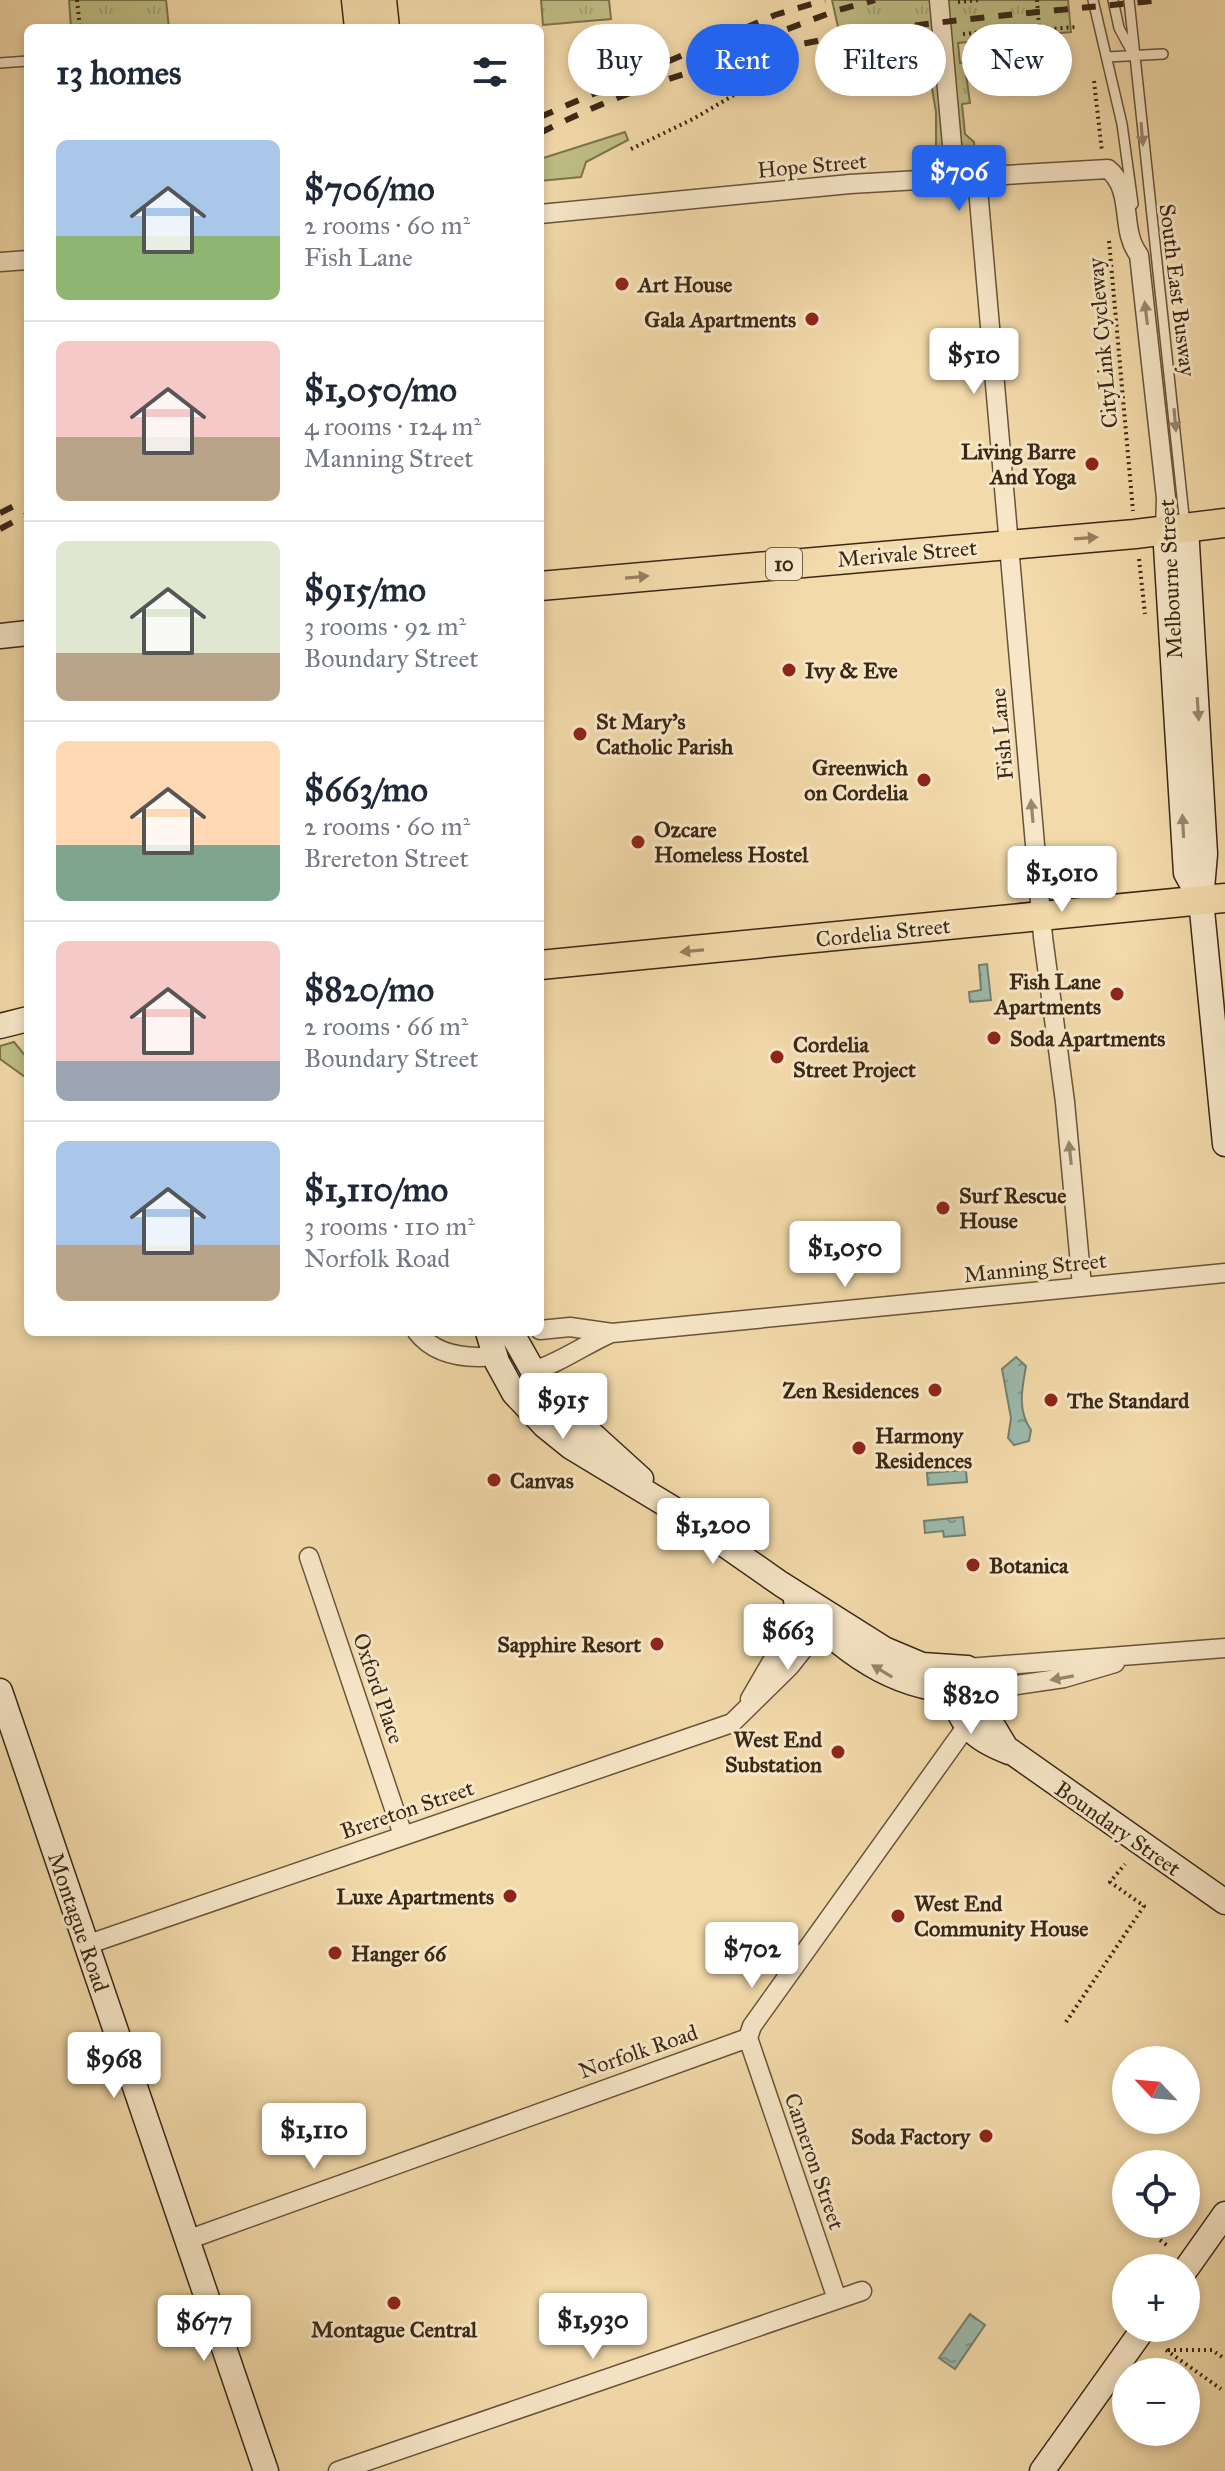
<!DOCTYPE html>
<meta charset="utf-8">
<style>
body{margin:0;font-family:"IM FELL Great Primer",serif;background:#f2f2f3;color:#1f2937;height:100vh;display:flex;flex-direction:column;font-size:30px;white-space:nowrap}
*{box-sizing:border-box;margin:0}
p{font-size:26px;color:#747a83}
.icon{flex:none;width:44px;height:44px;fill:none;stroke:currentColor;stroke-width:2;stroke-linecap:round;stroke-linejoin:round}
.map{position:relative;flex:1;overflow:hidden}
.sheet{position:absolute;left:24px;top:24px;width:520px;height:1312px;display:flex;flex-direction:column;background:#fff;border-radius:12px;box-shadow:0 4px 12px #0003}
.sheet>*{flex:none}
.top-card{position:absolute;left:568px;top:24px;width:536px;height:72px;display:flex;gap:16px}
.needle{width:52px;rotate:296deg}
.fabs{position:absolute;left:1112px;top:2046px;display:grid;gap:16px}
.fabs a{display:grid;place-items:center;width:88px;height:88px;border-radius:50%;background:#fff;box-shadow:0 4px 12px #0003;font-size:40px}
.price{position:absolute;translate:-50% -68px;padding:0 18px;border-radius:8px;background:#fff;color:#222;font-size:26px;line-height:52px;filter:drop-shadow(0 2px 4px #0008)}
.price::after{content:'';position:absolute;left:50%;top:48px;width:24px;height:18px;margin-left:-12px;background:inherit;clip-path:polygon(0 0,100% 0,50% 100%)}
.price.on{background:#2563eb;color:#fff}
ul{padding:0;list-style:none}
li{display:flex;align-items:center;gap:24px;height:200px;padding:0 32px}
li+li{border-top:2px solid #e0e1e3}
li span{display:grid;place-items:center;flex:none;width:224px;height:160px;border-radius:12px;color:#555}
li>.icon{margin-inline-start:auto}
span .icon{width:96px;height:96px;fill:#fffc;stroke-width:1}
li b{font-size:34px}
h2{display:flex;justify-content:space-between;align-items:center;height:96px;padding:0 32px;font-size:34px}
.tag{padding:0 28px;border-radius:36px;background:#fff;box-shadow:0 4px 12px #0003;font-size:28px;line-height:72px}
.tag.on{background:#2563eb;color:#fff}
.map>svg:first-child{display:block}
.green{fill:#bfbe85;stroke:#7c734d;stroke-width:2}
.park{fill:url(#park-tufts);stroke:#7c734d;stroke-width:2}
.water{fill:url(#water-ripples);stroke:#748070;stroke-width:2}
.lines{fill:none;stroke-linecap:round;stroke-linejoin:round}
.lane-casing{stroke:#68543a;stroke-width:12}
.street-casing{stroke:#68543a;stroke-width:21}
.secondary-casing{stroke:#3a2815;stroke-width:27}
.primary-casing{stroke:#3a2815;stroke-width:31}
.path{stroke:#3a2815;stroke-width:4;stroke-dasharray:2 4;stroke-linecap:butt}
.lane{stroke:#f7e7c8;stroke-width:9}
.street{stroke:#f7e7c8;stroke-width:18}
.secondary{stroke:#f7e7c8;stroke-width:24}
.primary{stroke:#f3daaa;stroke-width:28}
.rail{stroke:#3a2815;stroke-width:6;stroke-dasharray:14 14;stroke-linecap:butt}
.oneway{fill:#98886e}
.oneway2{fill:#968160}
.poi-dot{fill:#8f2418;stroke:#f7e7c8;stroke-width:3}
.labels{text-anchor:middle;stroke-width:6;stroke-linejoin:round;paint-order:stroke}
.shield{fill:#f7e7c8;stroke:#73614b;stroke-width:2}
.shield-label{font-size:20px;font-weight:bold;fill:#3a2815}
.street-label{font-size:22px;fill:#3a2815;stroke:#f7e7c8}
.poi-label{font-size:22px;font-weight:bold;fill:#3a2815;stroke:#f7e7c8;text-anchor:start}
</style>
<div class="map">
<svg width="1225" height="2471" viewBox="0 0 1225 2471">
<defs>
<pattern id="park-tufts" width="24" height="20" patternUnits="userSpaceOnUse" patternTransform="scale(2)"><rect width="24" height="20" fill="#bfbe85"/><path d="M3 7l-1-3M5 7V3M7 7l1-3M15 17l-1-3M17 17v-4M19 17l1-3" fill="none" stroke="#a5a372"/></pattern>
<pattern id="water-ripples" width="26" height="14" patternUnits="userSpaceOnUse" patternTransform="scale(2)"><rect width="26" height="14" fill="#9bbaac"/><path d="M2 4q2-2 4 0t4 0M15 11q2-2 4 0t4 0" fill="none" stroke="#7f978b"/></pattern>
</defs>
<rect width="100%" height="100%" fill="#f3daaa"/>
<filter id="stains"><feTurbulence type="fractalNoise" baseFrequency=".0025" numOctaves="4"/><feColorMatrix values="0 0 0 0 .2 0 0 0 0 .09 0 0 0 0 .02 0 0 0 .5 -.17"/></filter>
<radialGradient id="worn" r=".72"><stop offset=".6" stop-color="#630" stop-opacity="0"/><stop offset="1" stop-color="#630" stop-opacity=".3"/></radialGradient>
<path class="green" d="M625,132L628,140L586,162L581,177L540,181V159Z
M14,1042L28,1059V1079L0,1059V1046Z"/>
<path class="park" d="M69,0H166L169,28H71Z
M541,0H609L611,19L543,25Z
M832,0H1068L1071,32L958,43L960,63L992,59L993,64L965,67L970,103L962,104L965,134L974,142L976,165L936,169V112L925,48L851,54L850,44L842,45Z"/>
<path class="water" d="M987,964L991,1000L970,1002L969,992L981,990L979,965Z
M1016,1357L1026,1366C1022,1389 1017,1410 1031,1430L1029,1441L1014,1445L1008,1438L1011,1418L1002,1369Z
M966,1470L967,1482L928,1485L927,1473Z
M963,1517L965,1535L944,1537L943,1531L925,1533L924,1521Z
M970,2314L985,2325L955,2369L939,2358Z"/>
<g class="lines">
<g class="lane-casing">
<path id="lane" d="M1093,0L1122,124L1133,204
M1113,0L1119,28L1131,50
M1129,0L1185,525
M1107,57L1163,54
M0,63L28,61"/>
</g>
<g class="street-casing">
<path id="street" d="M939,0L955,178
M977,177L1043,937L1065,1102L1082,1286
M540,214L850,184L1108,169C1135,191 1119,230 1139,255L1166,498L1165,530
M0,262L28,260
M540,1330L570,1327L612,1333L1225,1273
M417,1332C435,1355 466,1359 495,1356
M531,1371C553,1367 586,1344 609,1334
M309,1557L403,1835
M967,1668L1225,1648
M984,1690L1064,1678L1115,1663
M750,1699L803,1608
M86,1945L732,1723L790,1666L821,1627
M748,2038L837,2299
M187,2240L748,2038L752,2026L966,1727
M338,2471L862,2291"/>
</g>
<g class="secondary-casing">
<path id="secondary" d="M1186,527L1205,854L1201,900L1225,1144
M1165,530L1186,873L1201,900
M0,636L28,633
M0,1026L28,1019
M488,1332L497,1362L514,1393L545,1426L571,1447L672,1508L781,1584L884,1649L922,1665L967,1668
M511,1332L545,1392L641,1479
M796,1601C846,1656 906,1698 984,1690
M967,1668L984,1690L991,1723L1006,1748L1225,1902
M960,1679L953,1691C959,1726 977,1740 1009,1752
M0,1691L266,2471
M1186,2269L1225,2214
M1042,2471L1144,2328"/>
</g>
<g class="primary-casing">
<path id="primary" d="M356,0L359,28
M382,0L385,28
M540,586L1135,534L1225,523
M540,965L1225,898"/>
</g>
<path class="path" d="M77,0L80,28
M1037,0L1039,26
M958,2L980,0
M963,34L1039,26V30L1076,27
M1094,81L1102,152
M631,149L693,119L777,70L786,62L788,52
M1109,241L1133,511
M1139,559L1145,614
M1066,2022L1144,1906L1110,1882L1125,1864
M1160,2240L1168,2246
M1166,2350L1221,2389
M1168,2350H1212L1225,2359"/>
<use href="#lane" class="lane"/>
<use href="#street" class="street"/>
<use href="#secondary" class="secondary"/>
<use href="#primary" class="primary"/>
<path class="rail" d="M735,49L835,11L875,0
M540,117L775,15L825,0
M540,133C744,29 940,23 1161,0
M0,513L28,499
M0,529L28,514"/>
</g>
<defs><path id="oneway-solid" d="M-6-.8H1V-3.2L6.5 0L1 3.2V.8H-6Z" transform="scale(2)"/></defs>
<g class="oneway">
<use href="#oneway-solid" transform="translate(1142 134) rotate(85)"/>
<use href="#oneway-solid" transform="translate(1146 313) rotate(-97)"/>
<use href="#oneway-solid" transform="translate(1175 420) rotate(85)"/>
<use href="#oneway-solid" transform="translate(1198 709) rotate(86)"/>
<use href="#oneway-solid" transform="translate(1032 811) rotate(-95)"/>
<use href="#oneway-solid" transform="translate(1183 826) rotate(-93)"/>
<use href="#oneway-solid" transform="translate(1070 1153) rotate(-96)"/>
<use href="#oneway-solid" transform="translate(882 1671) rotate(-149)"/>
<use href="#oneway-solid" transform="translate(1062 1678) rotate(170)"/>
</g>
<g class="oneway2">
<use href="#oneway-solid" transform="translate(1086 538) rotate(-4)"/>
<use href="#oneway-solid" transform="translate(637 577) rotate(-5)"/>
<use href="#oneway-solid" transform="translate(692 951) rotate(175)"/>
</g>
<g class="poi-dot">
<circle cx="622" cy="284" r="8"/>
<circle cx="812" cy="319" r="8"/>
<circle cx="1092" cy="464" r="8"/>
<circle cx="789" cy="670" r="8"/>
<circle cx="580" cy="734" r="8"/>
<circle cx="924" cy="780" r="8"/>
<circle cx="638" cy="842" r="8"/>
<circle cx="1117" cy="994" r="8"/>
<circle cx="994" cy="1038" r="8"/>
<circle cx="777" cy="1057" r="8"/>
<circle cx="943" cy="1208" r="8"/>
<circle cx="935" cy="1390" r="8"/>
<circle cx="1051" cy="1400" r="8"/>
<circle cx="859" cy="1448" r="8"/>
<circle cx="494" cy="1480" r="8"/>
<circle cx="973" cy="1565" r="8"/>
<circle cx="657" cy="1644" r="8"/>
<circle cx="838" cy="1752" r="8"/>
<circle cx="510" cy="1896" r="8"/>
<circle cx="898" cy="1916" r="8"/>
<circle cx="335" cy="1953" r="8"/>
<circle cx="986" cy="2136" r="8"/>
<circle cx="394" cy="2303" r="8"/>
</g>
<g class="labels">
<rect class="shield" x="766" y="548" width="36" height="32" rx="6"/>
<g class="shield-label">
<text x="784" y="571">10</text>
</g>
<g class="street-label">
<text transform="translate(812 165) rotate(-5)" y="8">Hope Street</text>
<text transform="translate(1178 290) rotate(83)" y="8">South East Busway</text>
<text transform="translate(1102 343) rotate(-95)" y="8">CityLink Cycleway</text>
<text transform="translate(907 553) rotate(-5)" y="8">Merivale Street</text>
<text transform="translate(1170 579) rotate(-93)" y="8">Melbourne Street</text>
<text transform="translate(1001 734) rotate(-95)" y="8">Fish Lane</text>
<text transform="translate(883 932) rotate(-6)" y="8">Cordelia Street</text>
<text transform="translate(1035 1267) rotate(-6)" y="8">Manning Street</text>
<text transform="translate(379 1688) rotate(71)" y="8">Oxford Place</text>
<text transform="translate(407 1809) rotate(-19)" y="8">Brereton Street</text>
<text transform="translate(1118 1828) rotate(35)" y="8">Boundary Street</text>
<text transform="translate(79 1922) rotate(71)" y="8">Montague Road</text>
<text transform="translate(638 2051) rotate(-19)" y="8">Norfolk Road</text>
<text transform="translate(815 2161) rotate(71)" y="8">Cameron Street</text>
</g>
<g class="poi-label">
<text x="638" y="292">Art House</text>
<text x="796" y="327" text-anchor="end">Gala Apartments</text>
<text x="1076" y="459" text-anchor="end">Living Barre<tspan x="1076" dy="25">And Yoga</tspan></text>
<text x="805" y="678">Ivy &amp; Eve</text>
<text x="596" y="729">St Mary's<tspan x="596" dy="25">Catholic Parish</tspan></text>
<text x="908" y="775" text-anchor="end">Greenwich<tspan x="908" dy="25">on Cordelia</tspan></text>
<text x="654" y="837">Ozcare<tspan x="654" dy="25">Homeless Hostel</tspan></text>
<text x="1101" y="989" text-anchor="end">Fish Lane<tspan x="1101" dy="25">Apartments</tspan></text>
<text x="1010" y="1046">Soda Apartments</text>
<text x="793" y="1052">Cordelia<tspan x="793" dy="25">Street Project</tspan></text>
<text x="959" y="1203">Surf Rescue<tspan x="959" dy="25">House</tspan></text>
<text x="919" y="1398" text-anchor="end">Zen Residences</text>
<text x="1067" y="1408">The Standard</text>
<text x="875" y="1443">Harmony<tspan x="875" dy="25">Residences</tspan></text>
<text x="510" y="1488">Canvas</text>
<text x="989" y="1573">Botanica</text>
<text x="641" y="1652" text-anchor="end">Sapphire Resort</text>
<text x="822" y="1747" text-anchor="end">West End<tspan x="822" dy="25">Substation</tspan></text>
<text x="494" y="1904" text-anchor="end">Luxe Apartments</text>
<text x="914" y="1911">West End<tspan x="914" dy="25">Community House</tspan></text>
<text x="351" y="1961">Hanger 66</text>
<text x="970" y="2144" text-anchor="end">Soda Factory</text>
<text x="394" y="2337" text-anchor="middle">Montague Central</text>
</g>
</g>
<rect width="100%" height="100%" filter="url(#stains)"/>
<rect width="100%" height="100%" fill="url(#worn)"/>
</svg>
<div class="fabs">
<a><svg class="needle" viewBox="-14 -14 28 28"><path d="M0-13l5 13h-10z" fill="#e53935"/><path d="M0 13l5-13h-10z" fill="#747a83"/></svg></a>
<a><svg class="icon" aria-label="locate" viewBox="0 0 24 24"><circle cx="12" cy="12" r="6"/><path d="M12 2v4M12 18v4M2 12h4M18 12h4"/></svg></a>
<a>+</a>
<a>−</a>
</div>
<b class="price on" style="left:959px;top:213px">$706</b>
<b class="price" style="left:974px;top:396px">$510</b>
<b class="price" style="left:1062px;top:914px">$1,010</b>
<b class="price" style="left:845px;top:1289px">$1,050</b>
<b class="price" style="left:563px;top:1441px">$915</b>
<b class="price" style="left:713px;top:1566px">$1,200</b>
<b class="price" style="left:788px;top:1672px">$663</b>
<b class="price" style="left:971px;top:1736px">$820</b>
<b class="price" style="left:752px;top:1990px">$702</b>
<b class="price" style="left:114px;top:2100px">$968</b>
<b class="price" style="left:314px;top:2171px">$1,110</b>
<b class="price" style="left:593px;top:2361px">$1,930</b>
<b class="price" style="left:204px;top:2363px">$677</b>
<div class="top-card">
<a class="tag">Buy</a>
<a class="tag on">Rent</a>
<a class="tag">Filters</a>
<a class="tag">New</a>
</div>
<section class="sheet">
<h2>13 homes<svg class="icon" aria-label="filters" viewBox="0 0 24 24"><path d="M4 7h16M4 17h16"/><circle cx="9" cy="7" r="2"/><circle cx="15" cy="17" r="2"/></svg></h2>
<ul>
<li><span style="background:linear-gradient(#a9c7e8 60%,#8fb573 0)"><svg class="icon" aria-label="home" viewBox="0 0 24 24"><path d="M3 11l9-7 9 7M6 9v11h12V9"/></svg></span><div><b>$706/mo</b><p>2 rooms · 60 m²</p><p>Fish Lane</p></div></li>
<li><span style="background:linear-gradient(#f6c9c9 60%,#b9a48a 0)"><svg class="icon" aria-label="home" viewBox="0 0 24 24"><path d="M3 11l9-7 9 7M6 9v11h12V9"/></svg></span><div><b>$1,050/mo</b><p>4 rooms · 124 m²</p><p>Manning Street</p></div></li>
<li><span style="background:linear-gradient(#dfe7d0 70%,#b9a48a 0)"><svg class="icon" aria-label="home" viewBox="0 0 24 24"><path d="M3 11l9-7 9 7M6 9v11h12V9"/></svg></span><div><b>$915/mo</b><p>3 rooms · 92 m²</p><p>Boundary Street</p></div></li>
<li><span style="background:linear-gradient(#ffd9b3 65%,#7fa58c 0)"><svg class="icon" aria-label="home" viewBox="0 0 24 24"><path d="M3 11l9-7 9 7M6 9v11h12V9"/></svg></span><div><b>$663/mo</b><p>2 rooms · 60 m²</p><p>Brereton Street</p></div></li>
<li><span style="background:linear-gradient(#f6c9c9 75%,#9aa5b1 0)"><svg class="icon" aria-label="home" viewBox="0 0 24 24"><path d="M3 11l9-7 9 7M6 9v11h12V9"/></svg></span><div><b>$820/mo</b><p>2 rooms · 66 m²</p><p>Boundary Street</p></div></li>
<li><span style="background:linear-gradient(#a9c7e8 65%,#b9a48a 0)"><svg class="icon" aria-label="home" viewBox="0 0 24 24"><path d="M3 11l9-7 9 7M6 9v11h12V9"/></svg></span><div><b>$1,110/mo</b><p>3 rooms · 110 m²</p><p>Norfolk Road</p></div></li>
</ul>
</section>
</div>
